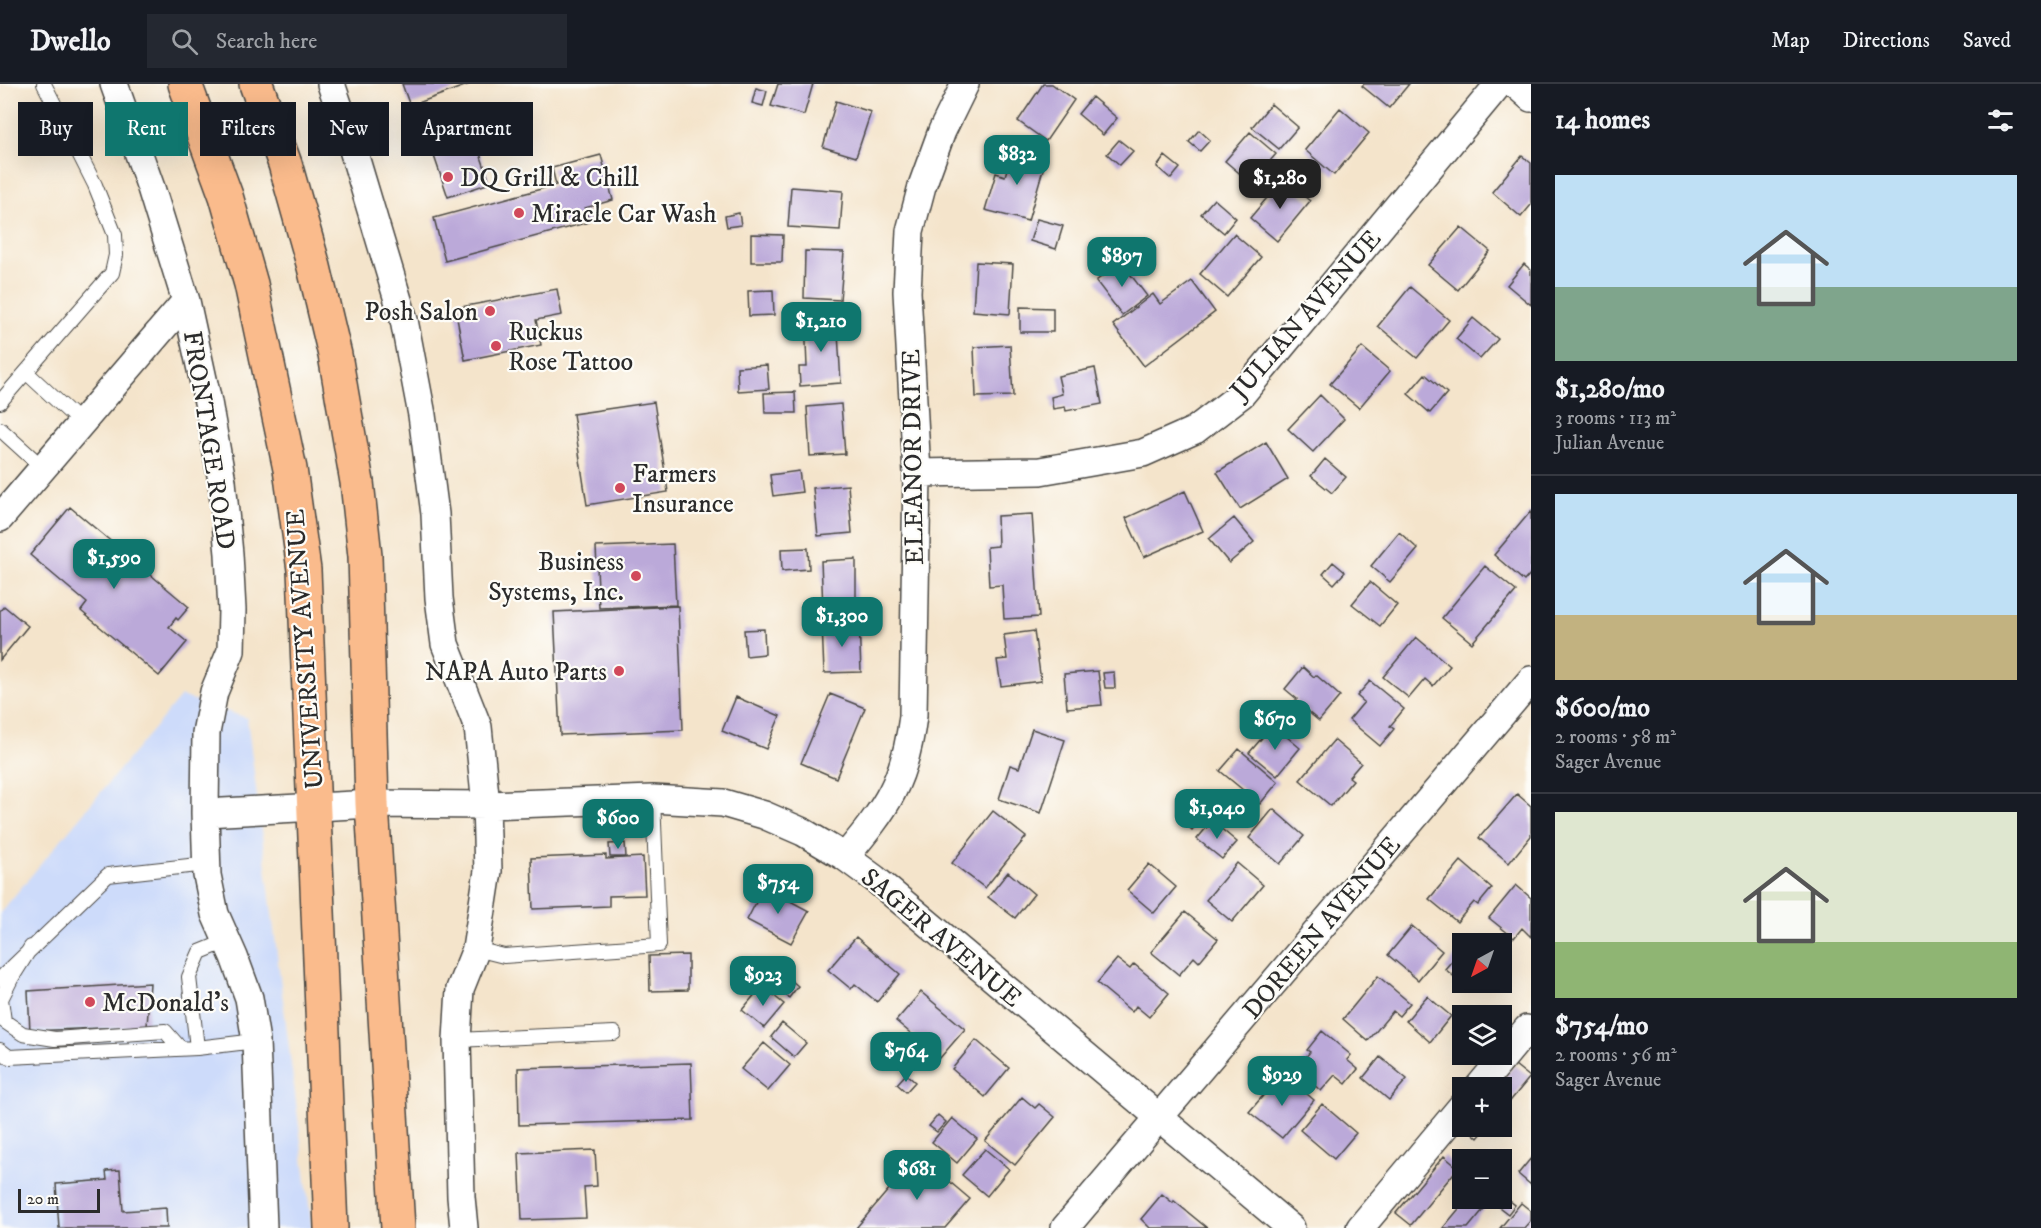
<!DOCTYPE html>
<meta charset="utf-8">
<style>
body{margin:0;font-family:"IM FELL DW Pica",serif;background:#242831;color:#f1f3f6;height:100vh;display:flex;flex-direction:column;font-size:22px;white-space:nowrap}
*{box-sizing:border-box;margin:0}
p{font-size:20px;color:#9ea1a6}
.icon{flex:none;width:33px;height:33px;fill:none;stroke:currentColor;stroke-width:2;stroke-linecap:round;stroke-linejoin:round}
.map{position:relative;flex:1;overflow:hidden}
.panel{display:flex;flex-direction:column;background:#171b24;width:510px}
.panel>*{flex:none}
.top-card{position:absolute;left:18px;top:18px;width:570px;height:54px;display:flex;gap:12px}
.needle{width:39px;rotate:220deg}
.tools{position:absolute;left:1452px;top:849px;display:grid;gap:12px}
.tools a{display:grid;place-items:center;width:60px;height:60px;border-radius:0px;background:#171b24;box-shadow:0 6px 24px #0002;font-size:30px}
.scale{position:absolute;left:18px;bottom:15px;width:82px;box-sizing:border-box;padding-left:6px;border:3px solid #2b2b2b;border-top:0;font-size:16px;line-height:21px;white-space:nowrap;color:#2b2b2b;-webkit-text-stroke:4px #fdfcf7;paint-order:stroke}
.price{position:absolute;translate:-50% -51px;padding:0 14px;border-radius:12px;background:#0f766e;color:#fff;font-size:20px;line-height:39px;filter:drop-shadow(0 2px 3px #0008)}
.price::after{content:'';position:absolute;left:50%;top:36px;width:18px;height:14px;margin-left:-9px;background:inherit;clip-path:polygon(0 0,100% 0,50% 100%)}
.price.active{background:#222;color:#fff}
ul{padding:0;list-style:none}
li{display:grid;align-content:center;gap:12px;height:318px;padding:0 24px}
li+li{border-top:2px solid #363941}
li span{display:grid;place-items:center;height:186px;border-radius:0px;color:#555}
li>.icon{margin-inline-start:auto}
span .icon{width:108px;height:108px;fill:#fffc;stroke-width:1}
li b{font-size:26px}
h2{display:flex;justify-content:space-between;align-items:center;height:72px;padding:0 24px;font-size:26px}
.pill{padding:0 21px;border-radius:0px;background:#171b24;box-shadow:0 6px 24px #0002;font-size:21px;line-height:54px}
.pill.active{background:#0f766e;color:#fff}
header{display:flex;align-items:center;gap:36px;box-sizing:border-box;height:84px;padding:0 30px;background:#171b24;border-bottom:2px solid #363941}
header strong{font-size:28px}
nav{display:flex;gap:33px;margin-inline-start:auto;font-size:21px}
.search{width:420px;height:54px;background:#242831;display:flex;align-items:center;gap:15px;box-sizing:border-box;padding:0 21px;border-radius:0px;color:#9ea1a6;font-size:22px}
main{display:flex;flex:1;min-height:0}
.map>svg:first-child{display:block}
.built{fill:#cddbfa}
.building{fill:#bba9d9}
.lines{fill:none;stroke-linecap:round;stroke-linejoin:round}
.lane-casing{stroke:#494743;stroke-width:16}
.street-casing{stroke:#494743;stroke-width:30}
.primary-casing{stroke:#494743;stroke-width:36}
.lane{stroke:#fff;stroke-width:14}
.street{stroke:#fff;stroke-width:27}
.primary{stroke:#fabb8c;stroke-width:33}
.poi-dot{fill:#d1495b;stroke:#fdfcf7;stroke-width:2}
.labels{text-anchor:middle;stroke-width:4.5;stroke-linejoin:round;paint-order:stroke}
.poi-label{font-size:26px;fill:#2b2b2b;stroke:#fdfcf7;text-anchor:start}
.street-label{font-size:26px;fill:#2b2b2b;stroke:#fdfcf7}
</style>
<header>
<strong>Dwello</strong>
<div class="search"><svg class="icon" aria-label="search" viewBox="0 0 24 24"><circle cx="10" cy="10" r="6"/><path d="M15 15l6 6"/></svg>Search here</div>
<nav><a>Map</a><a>Directions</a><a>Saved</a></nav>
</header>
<main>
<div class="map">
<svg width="1531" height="1144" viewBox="0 0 1531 1144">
<rect width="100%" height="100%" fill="#fdfcf7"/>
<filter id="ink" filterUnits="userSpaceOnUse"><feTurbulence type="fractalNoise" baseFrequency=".0167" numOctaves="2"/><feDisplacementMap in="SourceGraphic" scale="12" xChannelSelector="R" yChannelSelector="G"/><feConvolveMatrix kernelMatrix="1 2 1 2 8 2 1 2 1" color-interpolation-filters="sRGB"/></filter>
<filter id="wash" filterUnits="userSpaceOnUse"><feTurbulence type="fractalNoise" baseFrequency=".008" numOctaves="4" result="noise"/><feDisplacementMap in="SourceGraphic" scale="24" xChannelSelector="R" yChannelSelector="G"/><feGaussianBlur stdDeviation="1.35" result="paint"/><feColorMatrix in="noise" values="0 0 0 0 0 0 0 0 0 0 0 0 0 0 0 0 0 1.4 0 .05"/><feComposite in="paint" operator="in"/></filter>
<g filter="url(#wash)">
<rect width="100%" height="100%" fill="#f4e4cb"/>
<path class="built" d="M181,612L247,634L312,1144H0V829Z"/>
<g id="blocks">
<path class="building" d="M402,0H470L410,22Z
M778,0H813L804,31L771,22Z
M1043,0H1052L1074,16L1046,57L1018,37Z
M1364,0H1409L1389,24L1362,2Z
M756,4L767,7L763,22L752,19Z
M1092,13L1117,34L1103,51L1078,30Z
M836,17L871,28L856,73L823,63Z
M1271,20L1298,43L1279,65L1252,43Z
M1340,24L1369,49L1334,91L1305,66Z
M1199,46L1210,56L1200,67L1189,58Z
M1250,48L1276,70L1251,99L1225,77Z
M475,55L490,99L448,113L433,69Z
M1119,56L1133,67L1120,81L1107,70Z
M1013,65L1046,75L1028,137L985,126L996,89L1005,92Z
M601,71L613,116L585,124L589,138L445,177L434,134L556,101L552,84Z
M1165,72L1180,84L1171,95L1157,83Z
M1522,72L1531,79V121L1521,133L1492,108Z
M1283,95L1310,117L1277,157L1250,134Z
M791,103L843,107L840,146L788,143Z
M1214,115L1236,134L1224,149L1201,130Z
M739,129L741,141L727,143L725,132Z
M1037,135L1063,142L1056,165L1030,157Z
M1461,143L1490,167L1458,206L1428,181Z
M751,150L783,151L782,178H751Z
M1234,150L1261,173L1227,213L1200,190Z
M805,167L844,168L840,216L804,214Z
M976,178L1013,180L1010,230L973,227Z
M1121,178L1147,212L1122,231L1096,197Z
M1524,180L1531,186V221L1507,201Z
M1192,197L1215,228L1144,282L1113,241L1153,210L1160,220Z
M1410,203L1449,236L1417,274L1378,242Z
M557,205L562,231L536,236L541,261L465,276L455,224Z
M773,206L774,231L749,232L748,207Z
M1020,223L1053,224V248H1020Z
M837,233L841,299L800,302L799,283H807L805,234Z
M1473,234L1498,255L1480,275L1456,255Z
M1010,261L1013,312L976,313L974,263Z
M1362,263L1390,287L1359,324L1330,300Z
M767,281L769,305L738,307L737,283Z
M1095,284L1102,320L1066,327L1065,323L1053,325L1051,313L1062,310L1058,292Z
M1425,290L1447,309L1430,329L1408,310Z
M795,308L796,329H765L764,309Z
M1320,311L1344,335L1313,368L1288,345Z
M654,318L668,408L587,421L573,330Z
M841,320L845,370L810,372L807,323Z
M1266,358L1288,395L1240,425L1217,388Z
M1325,375L1346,393L1332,409L1311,392Z
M799,387L802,408L773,412L770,391Z
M848,401L852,449L818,452L813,404Z
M1185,407L1203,447L1144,473L1126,434Z
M70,423L189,523L178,536L176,534L169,543L187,558L159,592L81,527L87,519L30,471Z
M1531,427V489L1524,497L1494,471Z
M1032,430L1039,533L1004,535L1002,501L989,502L987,463L998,462L997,432Z
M1234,434L1254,458L1229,479L1209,455Z
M1399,448L1418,465L1390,498L1371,482Z
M673,460L676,521L599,524L596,463Z
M808,464L809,485L782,487L781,465Z
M856,475V523L823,524L821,477Z
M1333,478L1345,488L1334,500L1323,490Z
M1485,482L1516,507L1472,559L1442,534Z
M1370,498L1397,521L1380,542L1352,520Z
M4,522L28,542L0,576V527Z
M678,522L683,646L560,651L554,528Z
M859,538L861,588L824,589L822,540Z
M764,545L765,570L746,572L744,546Z
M1034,547L1041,597L1001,602L997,576L1007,575L1004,551Z
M1416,553L1450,582L1433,602L1425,595L1409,614L1383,593Z
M1303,583L1314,593L1316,591L1340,612L1319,637L1295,617L1297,615L1285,605Z
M1098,587L1102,621L1067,624L1064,590Z
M1114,588L1115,604H1105L1103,589Z
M1370,597L1404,625L1390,642L1394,645L1380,662L1349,636L1364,618L1357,612Z
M830,610L865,624L836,694L801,679Z
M736,613L780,632L766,665L722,647Z
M1273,641L1300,664L1277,692L1249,669Z
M1032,645L1065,656L1041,729L999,715L1010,681L1019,684Z
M1334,656L1361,679L1349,693L1353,696L1331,722L1300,696Z
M1239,665L1278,698L1260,720L1220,687Z
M1517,710L1531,722V752L1509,779L1479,754Z
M1273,725L1304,752L1280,780L1249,754Z
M993,727L1026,753L985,804L952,779Z
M1194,727L1202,734L1192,746L1184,739Z
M1212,737L1237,758L1222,775L1197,755Z
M625,759L626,773H610L609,760Z
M606,771V775L643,773L645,811L609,812V822L533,825L531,774Z
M1461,777L1492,804L1478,821L1474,818L1457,838L1429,815Z
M1237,779L1263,801L1232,838L1206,816Z
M1149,780L1176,803L1154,829L1127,806Z
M1008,788L1034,810L1015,834L988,813Z
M1516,801L1531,814V853L1522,844L1514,854L1489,834Z
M764,803L809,827L791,859L747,836Z
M1185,828L1218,855L1199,878L1194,873L1179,891L1151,868Z
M1412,842L1442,867L1418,896L1388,871Z
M856,853L900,890L877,918L855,900L851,905L828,886Z
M1462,865V898H1476L1470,906L1445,885Z
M688,871V906L650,907L649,872Z
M1117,875L1130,885L1134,880L1169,909L1149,933L1136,922L1132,928L1097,899Z
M785,891L798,902L789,914L775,902Z
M1378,892L1410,919L1399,932L1393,927L1368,957L1343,935Z
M150,899L147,942L30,947L28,907Z
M762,902L784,920L764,944L742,926Z
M921,908L965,945L940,974L896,937Z
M1427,912L1451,932L1430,958L1406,937Z
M782,939L806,959L794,973L771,953Z
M1322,947L1351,971L1347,976L1358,985L1346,1000L1335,991L1321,1007L1296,985L1310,968L1307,966Z
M976,956L1009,984L985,1013L952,985Z
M764,959L790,981L768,1007L741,985Z
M1380,973L1407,995L1389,1016L1363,994Z
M691,979L693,1036L519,1041L518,984Z
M1515,981L1530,993L1502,1027V1004H1495Z
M906,990L915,998L906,1008L897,1000Z
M1286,992L1314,1016L1282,1054L1249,1028L1268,1006L1272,1009Z
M1022,1013L1035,1024L1039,1020L1055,1033L1015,1081L985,1057Z
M1322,1020L1356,1049L1334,1075L1300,1046Z
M938,1031L946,1038L937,1048L929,1042Z
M952,1034L977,1055L957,1079L932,1058Z
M1465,1042H1488L1478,1054Z
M985,1065L1009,1085L987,1112L962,1091Z
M595,1066L597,1102L584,1103L586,1134L522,1136L519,1069Z
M918,1071L970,1115L945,1144H856Z
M1444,1072L1458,1084L1411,1141L1396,1129Z
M1531,1074V1101L1518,1090Z
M120,1086L123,1127L166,1124L167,1144H59L56,1100L107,1096L106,1087Z
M1162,1110L1173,1119L1174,1117L1207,1144H1150L1141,1135Z
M1468,1114H1493L1468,1144H1443Z
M1506,1114L1515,1121L1508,1130L1499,1123Z
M1521,1119L1531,1127V1136L1524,1144H1500Z"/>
</g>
</g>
<g filter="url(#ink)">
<use href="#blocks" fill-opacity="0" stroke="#494743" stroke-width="1.5"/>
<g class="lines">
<g class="lane-casing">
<path id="lane" d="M44,0L95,101L115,151L116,171L112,189L26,288L81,339
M0,318L26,288
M0,345L43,384
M31,863L11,895L1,915L4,937L23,950L55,955L165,947L181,965
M476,865L504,872L659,861L653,715
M0,895L108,791L207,780
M457,956L614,949
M197,964L189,893L200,868L227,857
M0,966L9,973L197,964L256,957"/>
</g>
<g class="street-casing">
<path id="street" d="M114,0L151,104L186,217L208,318L222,397L229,470L232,526L231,567L214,608L206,649L205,729L207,791L215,830L234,873L249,914L256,957L263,1144
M331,0L348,49L404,236L422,331L435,430L439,514L445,560L478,643L486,721L488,787L476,865L460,905L457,956L461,1113L464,1144
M1515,0L1531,14
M917,389L1040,387L1143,369L1195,346L1242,310L1499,0
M0,434L186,217
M205,729L372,720L486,721L653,715L723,719L764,731L803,748L845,773L875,795L1291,1144
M845,773C887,723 905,698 913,632L917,389L907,208L910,147L922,102L942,47L965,0
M1478,1004L1527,945L1531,948
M1065,1144L1531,596
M1360,1144L1462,1022"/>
</g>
<g class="primary-casing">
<path id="primary" d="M185,0L226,112L251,200L290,385L304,486L331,1144
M256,0L285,80L314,183L335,271L357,398L365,472L372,720L398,1144"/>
</g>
<use href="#lane" class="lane"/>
<use href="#street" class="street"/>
<use href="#primary" class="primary"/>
</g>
</g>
<g class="poi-dot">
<circle cx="448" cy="93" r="6"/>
<circle cx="519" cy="129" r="6"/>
<circle cx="490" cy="227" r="6"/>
<circle cx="496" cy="262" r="6"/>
<circle cx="620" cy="404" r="6"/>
<circle cx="636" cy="492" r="6"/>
<circle cx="619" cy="587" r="6"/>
<circle cx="90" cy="918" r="6"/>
</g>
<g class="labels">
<g class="poi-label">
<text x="460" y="102">DQ Grill &amp; Chill</text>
<text x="531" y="138">Miracle Car Wash</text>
<text x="478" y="236" text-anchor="end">Posh Salon</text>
<text x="508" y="256">Ruckus<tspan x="508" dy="30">Rose Tattoo</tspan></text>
<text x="632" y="398">Farmers<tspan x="632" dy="30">Insurance</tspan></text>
<text x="624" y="486" text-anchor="end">Business<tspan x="624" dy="30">Systems, Inc.</tspan></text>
<text x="607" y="596" text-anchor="end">NAPA Auto Parts</text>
<text x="102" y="927">McDonald's</text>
</g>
<g class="street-label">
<text transform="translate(1305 230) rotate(-49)" y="9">JULIAN AVENUE</text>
<text transform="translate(210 356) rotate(81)" y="9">FRONTAGE ROAD</text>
<text transform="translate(912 373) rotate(-91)" y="9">ELEANOR DRIVE</text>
<text transform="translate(304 565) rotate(-94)" y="9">UNIVERSITY AVENUE</text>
<text transform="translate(1321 843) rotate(-50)" y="9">DOREEN AVENUE</text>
<text transform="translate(942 853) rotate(40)" y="9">SAGER AVENUE</text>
</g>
</g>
</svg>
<div class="tools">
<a><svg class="needle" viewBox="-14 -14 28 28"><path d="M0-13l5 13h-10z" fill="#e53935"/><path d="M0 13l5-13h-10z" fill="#9ea1a6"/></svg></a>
<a><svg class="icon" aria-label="layers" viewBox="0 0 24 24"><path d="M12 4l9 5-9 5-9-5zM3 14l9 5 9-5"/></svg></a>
<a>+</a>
<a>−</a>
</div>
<div class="scale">20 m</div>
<b class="price" style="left:1017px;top:102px">$832</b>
<b class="price active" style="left:1280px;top:126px">$1,280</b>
<b class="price" style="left:1122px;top:204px">$897</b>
<b class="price" style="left:821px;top:269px">$1,210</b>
<b class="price" style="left:114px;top:506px">$1,590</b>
<b class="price" style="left:842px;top:564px">$1,300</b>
<b class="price" style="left:1275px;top:667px">$670</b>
<b class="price" style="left:1217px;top:756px">$1,040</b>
<b class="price" style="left:618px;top:766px">$600</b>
<b class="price" style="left:778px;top:831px">$754</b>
<b class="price" style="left:763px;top:923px">$923</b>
<b class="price" style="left:906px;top:999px">$764</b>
<b class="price" style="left:1282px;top:1023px">$929</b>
<b class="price" style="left:917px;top:1117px">$681</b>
<div class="top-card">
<a class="pill">Buy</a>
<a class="pill active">Rent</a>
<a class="pill">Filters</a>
<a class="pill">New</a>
<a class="pill">Apartment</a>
</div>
</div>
<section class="panel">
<h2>14 homes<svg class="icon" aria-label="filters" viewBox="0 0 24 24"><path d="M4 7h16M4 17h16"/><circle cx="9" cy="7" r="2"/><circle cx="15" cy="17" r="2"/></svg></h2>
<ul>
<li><span style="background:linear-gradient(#bfe0f5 60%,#7fa58c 0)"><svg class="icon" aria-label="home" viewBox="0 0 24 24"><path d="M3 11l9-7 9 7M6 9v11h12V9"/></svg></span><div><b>$1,280/mo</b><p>3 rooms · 113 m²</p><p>Julian Avenue</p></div></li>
<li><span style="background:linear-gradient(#bfe0f5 65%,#c2b280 0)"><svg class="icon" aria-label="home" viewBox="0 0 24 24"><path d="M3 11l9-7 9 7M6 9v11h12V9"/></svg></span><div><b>$600/mo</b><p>2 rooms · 58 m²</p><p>Sager Avenue</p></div></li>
<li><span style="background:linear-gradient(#dfe7d0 70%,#8fb573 0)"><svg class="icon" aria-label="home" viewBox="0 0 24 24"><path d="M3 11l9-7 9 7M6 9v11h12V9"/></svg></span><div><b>$754/mo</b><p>2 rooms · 56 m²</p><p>Sager Avenue</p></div></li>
</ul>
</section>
</main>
